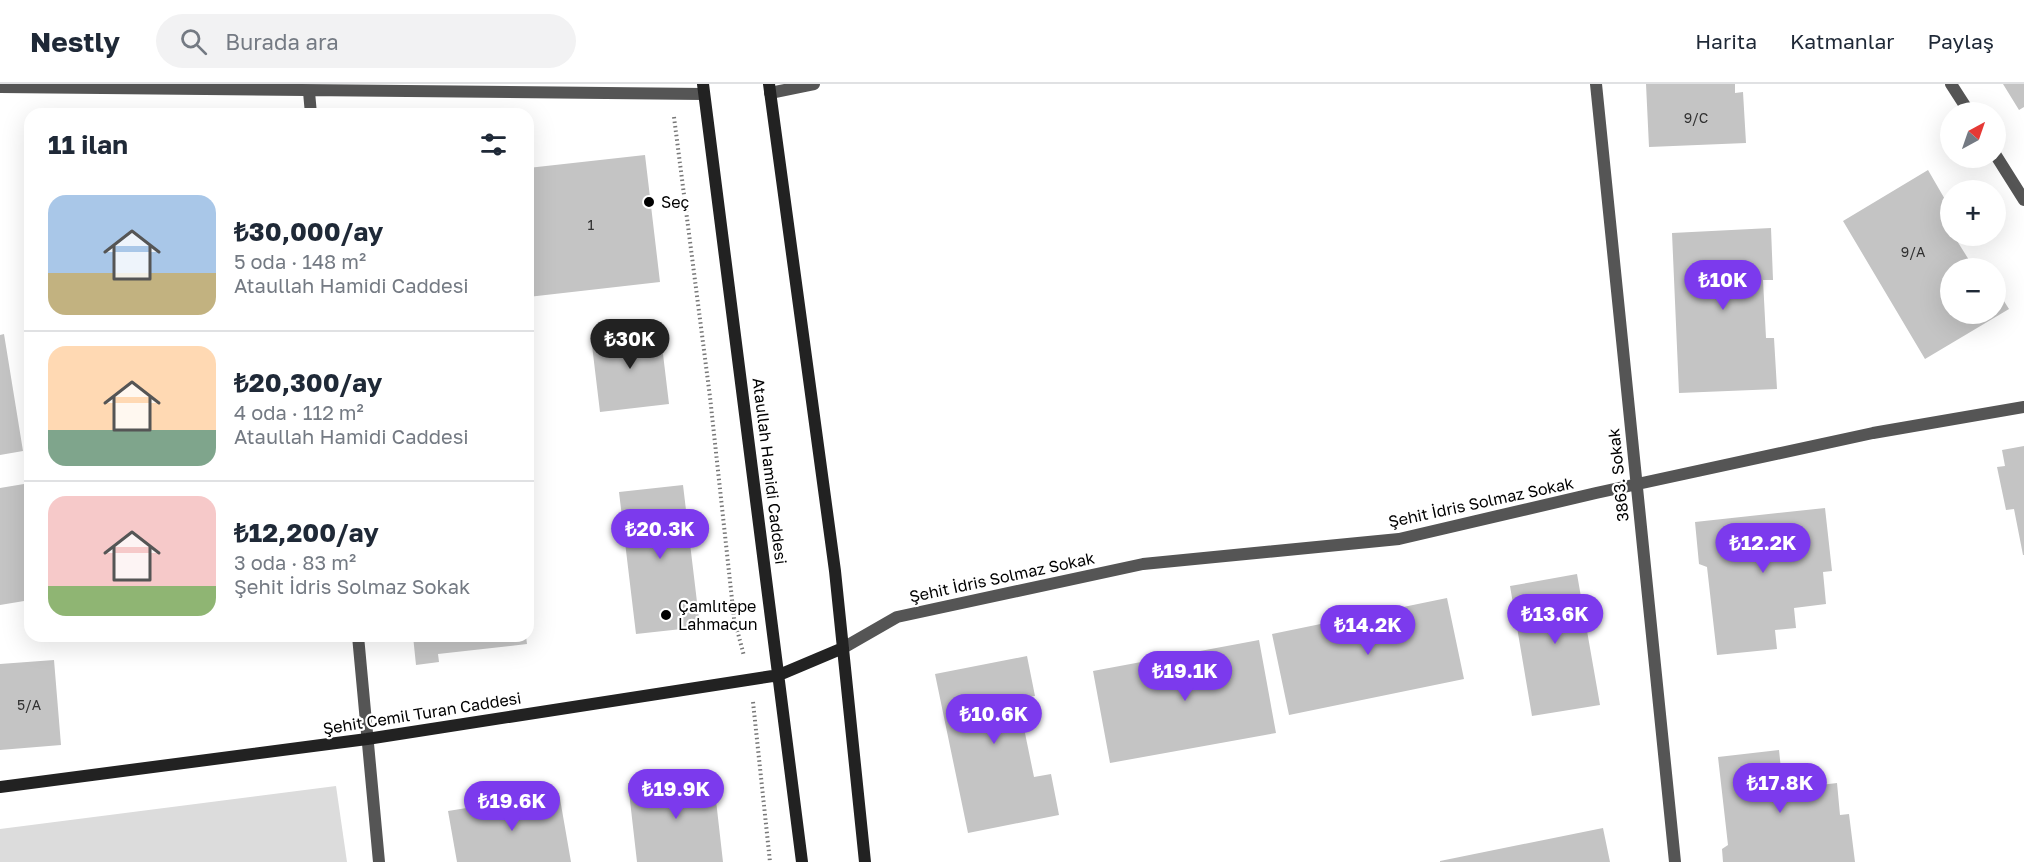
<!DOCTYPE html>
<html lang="tr">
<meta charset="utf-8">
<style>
body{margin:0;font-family:"Golos Text",sans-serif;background:#f2f2f3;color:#1f2937;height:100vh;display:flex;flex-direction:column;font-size:22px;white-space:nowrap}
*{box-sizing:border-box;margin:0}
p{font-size:20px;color:#747a83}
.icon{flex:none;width:33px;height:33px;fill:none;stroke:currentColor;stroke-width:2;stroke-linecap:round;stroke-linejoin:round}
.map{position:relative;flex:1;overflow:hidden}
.side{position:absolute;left:24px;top:24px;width:510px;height:534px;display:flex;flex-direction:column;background:#fff;border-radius:18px;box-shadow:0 6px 24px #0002}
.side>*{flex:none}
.needle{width:39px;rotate:40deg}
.buttons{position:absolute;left:1940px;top:18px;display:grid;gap:12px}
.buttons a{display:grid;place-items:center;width:66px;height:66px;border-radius:50%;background:#fff;box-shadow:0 6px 24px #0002;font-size:30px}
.price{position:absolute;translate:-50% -51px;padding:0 14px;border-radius:21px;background:#7c3aed;color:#fff;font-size:20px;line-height:39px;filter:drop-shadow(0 2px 3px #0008)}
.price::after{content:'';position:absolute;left:50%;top:36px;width:18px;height:14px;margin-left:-9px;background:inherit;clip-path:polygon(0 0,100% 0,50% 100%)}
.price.active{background:#222;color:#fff}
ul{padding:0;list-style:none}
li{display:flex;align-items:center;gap:18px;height:150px;padding:0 24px}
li+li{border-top:2px solid #e0e1e3}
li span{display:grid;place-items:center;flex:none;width:168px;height:120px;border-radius:18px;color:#555}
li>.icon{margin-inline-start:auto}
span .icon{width:72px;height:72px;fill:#fffc;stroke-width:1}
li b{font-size:26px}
h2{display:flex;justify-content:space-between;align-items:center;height:72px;padding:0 24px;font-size:26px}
header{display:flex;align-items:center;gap:36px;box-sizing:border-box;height:84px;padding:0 30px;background:#fff;border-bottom:2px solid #e0e1e3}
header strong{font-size:28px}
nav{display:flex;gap:33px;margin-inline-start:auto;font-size:21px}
.search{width:420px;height:54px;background:#f2f2f3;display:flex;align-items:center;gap:15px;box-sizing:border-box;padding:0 21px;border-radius:33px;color:#747a83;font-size:22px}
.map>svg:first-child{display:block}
.green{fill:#dcdcdc}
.building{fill:#c4c4c4}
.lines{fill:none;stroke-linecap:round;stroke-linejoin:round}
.path{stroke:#777;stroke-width:4;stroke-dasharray:1.5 3;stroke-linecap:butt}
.street{stroke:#555;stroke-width:12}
.secondary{stroke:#222;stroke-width:12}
.poi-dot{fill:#000;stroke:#fff;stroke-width:2}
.labels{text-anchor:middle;stroke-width:4.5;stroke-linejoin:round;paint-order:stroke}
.number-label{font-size:14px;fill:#313131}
.poi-label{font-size:16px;fill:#000;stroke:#fff;text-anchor:start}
.street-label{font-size:16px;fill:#000;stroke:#fff}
</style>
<header>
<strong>Nestly</strong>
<div class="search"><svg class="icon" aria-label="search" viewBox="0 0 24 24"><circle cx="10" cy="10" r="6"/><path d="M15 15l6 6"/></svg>Burada ara</div>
<nav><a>Harita</a><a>Katmanlar</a><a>Paylaş</a></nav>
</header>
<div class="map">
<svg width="2024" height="778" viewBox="0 0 2024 778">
<rect width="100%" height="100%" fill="#fff"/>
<path class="green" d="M336,702L347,778H0V745Z"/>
<path class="building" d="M1646,0H1735V9L1743,8L1746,59L1649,63Z
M2003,0H2024V23L2019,26Z
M645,71L660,198L528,213V84Z
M1928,86L1950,124V133L1945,136L1950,144V152H1954L1974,184H1950V230H1995V203L2009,225L1925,275L1843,137Z
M1771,144L1773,196H1763L1766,254H1774L1777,305L1679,309L1672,149Z
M660,245L669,320L600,328L591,253Z
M4,250L23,367L0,371V251Z
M2024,362V471H2023L2014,425L2006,426L1997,383L2005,382L2002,366Z
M24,400L30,437V516L0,521V404Z
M683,401L700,543L636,550L619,408Z
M1825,424L1832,487L1823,488L1826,520L1794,524L1796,544L1775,546L1777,565L1717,571L1707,483L1699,480L1695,438Z
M1577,490L1600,621L1532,632L1510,502Z
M1447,514L1464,595L1289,631L1272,550Z
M413,552H526L527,560L438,570L439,578L416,581Z
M1259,556L1276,649L1110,679L1093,587Z
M1027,572L1035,612L1018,615L1034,693L1051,690L1059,731L968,749L935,590Z
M54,576L61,661L0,666V580Z
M1779,666L1781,685L1802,683L1804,703L1837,699L1840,731L1849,730L1855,778H1723L1722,765L1728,761L1718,673Z
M713,690L723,778H637L628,699Z
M559,709L571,778H457L448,727Z
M1603,744L1610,778H1440V777Z"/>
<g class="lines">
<path class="path" d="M674,33L710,313L734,534L744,572
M753,618L770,778"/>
<path class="street" d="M1596,0L1675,778
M1951,0L1969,28
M0,3L704,10
M309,8L311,30
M770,9L814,0
M1995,70L2024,116
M358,552L379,778
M843,564L897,533L1143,480L1399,455L1596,409L1873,349L2024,323"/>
<path class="secondary" d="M703,0L802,778
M769,0L835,487L865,778
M0,703L367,655L779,591L843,564"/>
</g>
<g class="poi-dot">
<circle cx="649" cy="118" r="6"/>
<circle cx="666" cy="531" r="6"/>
</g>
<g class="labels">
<g class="number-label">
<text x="1696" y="39">9/C</text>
<text x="591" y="146">1</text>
<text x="1913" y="173">9/A</text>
<text x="29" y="626">5/A</text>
</g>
<g class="poi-label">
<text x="661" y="124">Seç</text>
<text x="678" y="528">Çamlıtepe<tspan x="678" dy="18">Lahmacun</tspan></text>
</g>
<g class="street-label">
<text transform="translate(770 387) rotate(83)" y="6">Ataullah Hamidi Caddesi</text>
<text transform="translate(1618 391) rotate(-96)" y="6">3863. Sokak</text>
<text transform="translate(1481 418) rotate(-12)" y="6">Şehit İdris Solmaz Sokak</text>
<text transform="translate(1002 493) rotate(-12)" y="6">Şehit İdris Solmaz Sokak</text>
<text transform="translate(422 629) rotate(-9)" y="6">Şehit Cemil Turan Caddesi</text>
</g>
</g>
</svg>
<div class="buttons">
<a><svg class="needle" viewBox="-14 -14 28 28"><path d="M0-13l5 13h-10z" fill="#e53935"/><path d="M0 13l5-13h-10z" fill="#747a83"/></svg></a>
<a>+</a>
<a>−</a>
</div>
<b class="price" style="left:1723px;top:227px">₺10K</b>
<b class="price active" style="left:630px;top:286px">₺30K</b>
<b class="price" style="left:660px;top:476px">₺20.3K</b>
<b class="price" style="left:1763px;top:490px">₺12.2K</b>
<b class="price" style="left:1555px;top:561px">₺13.6K</b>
<b class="price" style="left:1368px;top:572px">₺14.2K</b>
<b class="price" style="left:1185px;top:618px">₺19.1K</b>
<b class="price" style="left:994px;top:661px">₺10.6K</b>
<b class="price" style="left:1780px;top:730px">₺17.8K</b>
<b class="price" style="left:676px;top:736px">₺19.9K</b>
<b class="price" style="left:512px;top:748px">₺19.6K</b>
<section class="side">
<h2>11 ilan<svg class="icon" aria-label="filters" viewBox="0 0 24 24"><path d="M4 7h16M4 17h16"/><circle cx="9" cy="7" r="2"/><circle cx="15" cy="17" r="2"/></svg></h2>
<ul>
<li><span style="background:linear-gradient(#a9c7e8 65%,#c2b280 0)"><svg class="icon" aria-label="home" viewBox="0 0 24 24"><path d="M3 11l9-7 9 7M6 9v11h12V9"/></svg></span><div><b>₺30,000/ay</b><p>5 oda · 148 m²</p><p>Ataullah Hamidi Caddesi</p></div></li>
<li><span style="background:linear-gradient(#ffd9b3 70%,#7fa58c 0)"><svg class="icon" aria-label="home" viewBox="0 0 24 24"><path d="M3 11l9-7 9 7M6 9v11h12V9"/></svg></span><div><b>₺20,300/ay</b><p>4 oda · 112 m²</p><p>Ataullah Hamidi Caddesi</p></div></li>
<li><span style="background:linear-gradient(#f6c9c9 75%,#8fb573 0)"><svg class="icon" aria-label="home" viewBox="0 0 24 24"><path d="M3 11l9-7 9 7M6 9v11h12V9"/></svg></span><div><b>₺12,200/ay</b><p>3 oda · 83 m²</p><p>Şehit İdris Solmaz Sokak</p></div></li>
</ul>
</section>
</div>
